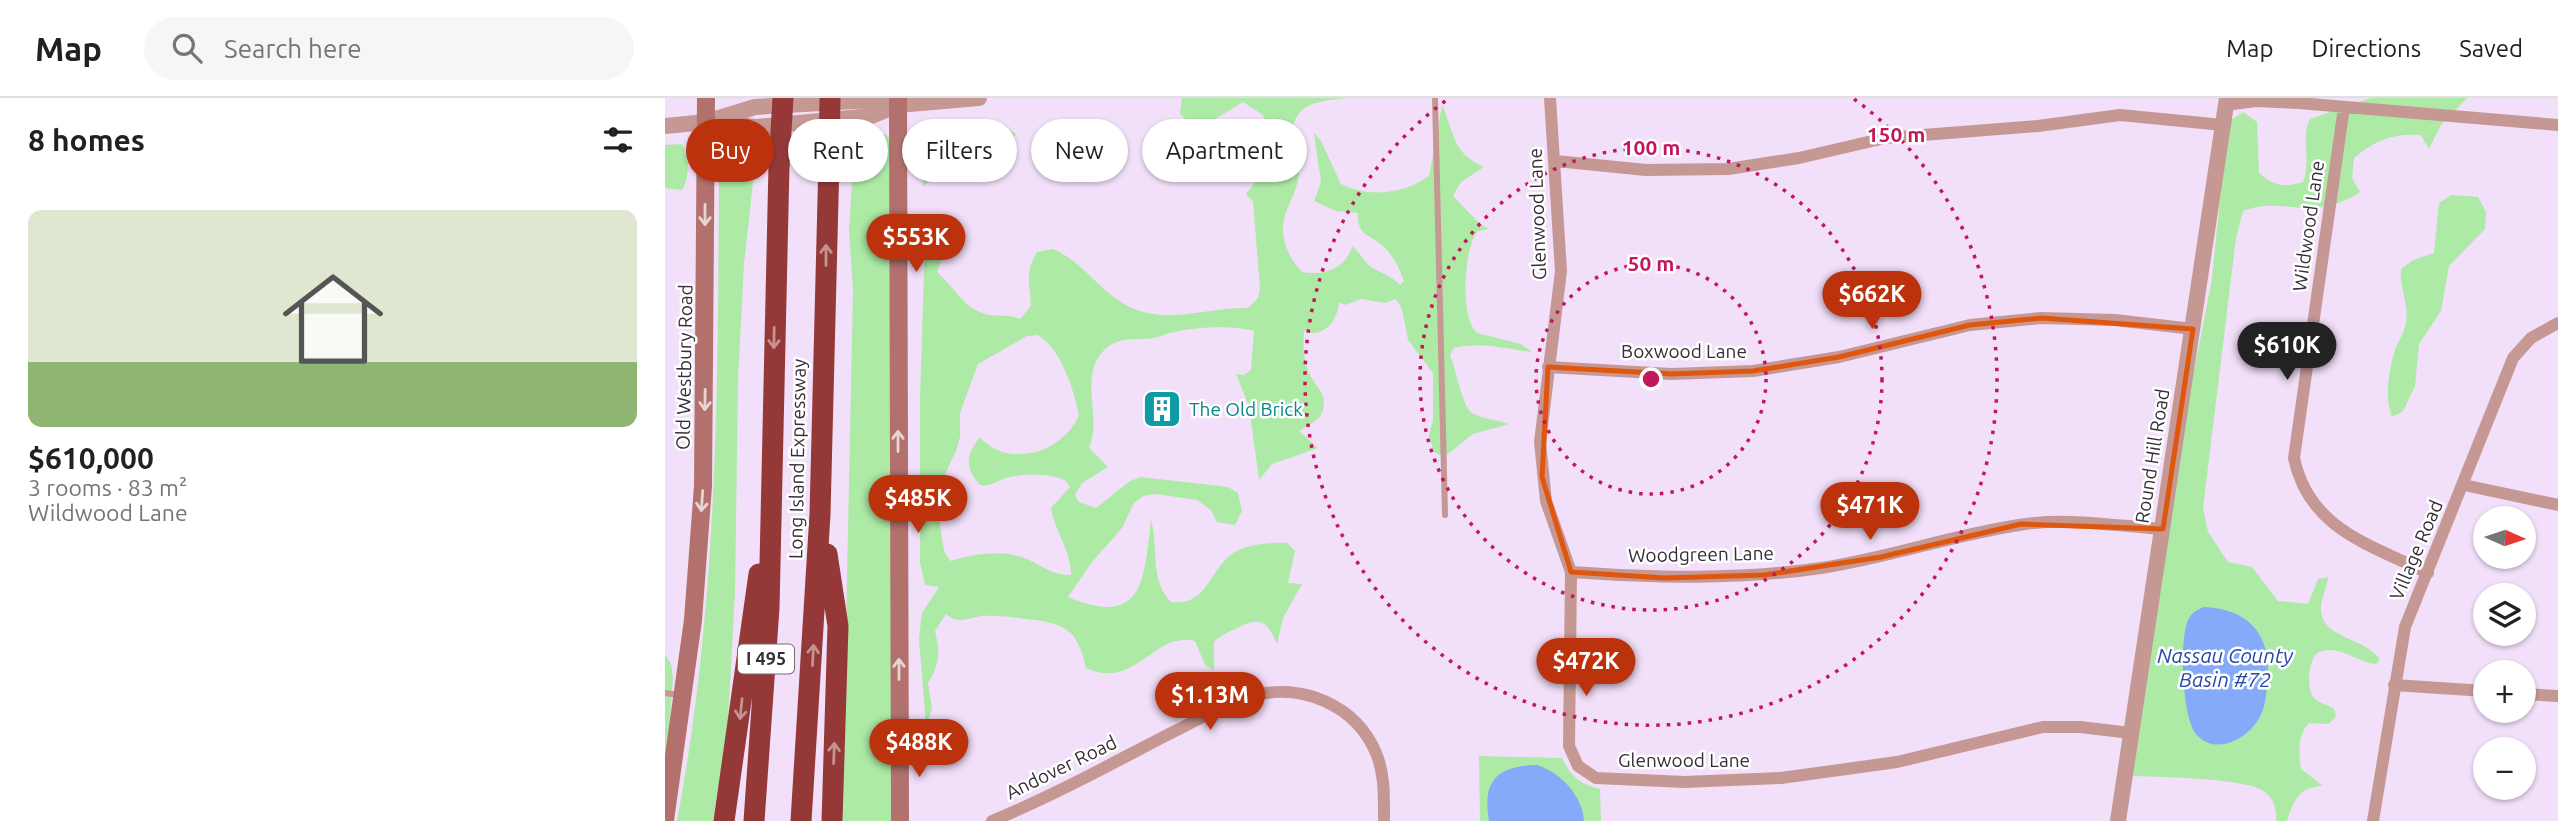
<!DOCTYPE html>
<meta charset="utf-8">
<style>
body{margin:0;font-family:Ubuntu,sans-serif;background:#f6f6f6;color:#202124;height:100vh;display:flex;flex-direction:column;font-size:26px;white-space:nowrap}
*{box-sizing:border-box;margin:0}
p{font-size:23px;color:#757577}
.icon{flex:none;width:38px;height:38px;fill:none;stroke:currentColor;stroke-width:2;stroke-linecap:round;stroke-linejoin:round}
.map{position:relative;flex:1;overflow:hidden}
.drawer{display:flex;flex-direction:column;background:#fff;width:665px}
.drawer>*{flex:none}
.top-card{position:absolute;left:21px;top:21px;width:665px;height:63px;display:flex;gap:14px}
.needle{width:46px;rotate:93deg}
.controls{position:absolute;left:1808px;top:408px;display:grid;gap:14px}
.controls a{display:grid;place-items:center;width:63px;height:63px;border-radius:50%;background:#fff;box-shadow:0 2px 5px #0004;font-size:35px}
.price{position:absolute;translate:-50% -60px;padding:0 16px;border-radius:24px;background:#bc320c;color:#fff;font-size:23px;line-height:46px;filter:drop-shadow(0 2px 4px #0008)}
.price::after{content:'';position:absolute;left:50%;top:42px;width:21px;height:16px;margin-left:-10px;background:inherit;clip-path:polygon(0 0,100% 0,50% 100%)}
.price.current{background:#222;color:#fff}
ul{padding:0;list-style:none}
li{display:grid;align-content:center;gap:14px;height:371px;padding:0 28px}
li span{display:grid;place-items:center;height:217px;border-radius:14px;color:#555}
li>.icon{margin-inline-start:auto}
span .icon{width:126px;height:126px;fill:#fffc;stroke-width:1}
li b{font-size:30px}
h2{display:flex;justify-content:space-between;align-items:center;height:84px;padding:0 28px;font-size:30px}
.pill{padding:0 24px;border-radius:32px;background:#fff;box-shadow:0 2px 5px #0004;font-size:24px;line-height:63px}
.pill.current{background:#bc320c;color:#fff}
header{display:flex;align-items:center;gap:42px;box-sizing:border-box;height:98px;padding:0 35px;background:#fff;border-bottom:2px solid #e0e0e0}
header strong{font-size:33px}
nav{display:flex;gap:38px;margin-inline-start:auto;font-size:24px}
.search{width:490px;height:63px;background:#f6f6f6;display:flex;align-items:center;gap:18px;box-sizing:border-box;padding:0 24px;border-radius:38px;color:#757577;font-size:26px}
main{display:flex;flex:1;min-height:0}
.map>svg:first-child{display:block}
.green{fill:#adeaa6;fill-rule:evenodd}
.water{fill:#85aafa}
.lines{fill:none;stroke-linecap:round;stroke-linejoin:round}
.service{stroke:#c69894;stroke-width:6}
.minor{stroke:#c69894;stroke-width:12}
.tertiary{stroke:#c69894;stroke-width:16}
.secondary{stroke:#b3716d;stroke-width:18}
.motorway{stroke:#953938;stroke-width:21}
.motorway-bridge{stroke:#953938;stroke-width:21}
.oneway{stroke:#e8d4d3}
.oneway2{stroke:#c59292}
.marked{fill:none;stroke:#df570e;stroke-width:5;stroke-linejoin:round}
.ring{fill:none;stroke:#c2185b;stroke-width:3.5;stroke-dasharray:3.5 7}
.labels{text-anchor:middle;stroke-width:5;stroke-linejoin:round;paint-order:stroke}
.shield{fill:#fff;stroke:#726d73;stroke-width:2}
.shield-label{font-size:18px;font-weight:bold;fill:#352e37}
.street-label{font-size:19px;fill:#352e37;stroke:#fff}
.culture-label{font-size:19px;fill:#0d838f;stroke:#fff;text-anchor:start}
.water-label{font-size:21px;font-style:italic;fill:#2649a5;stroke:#fff}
.centre{fill:#c2185b;stroke:#fff;stroke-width:3.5}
.ring-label{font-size:21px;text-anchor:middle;font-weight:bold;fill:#c2185b;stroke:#fff;stroke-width:5;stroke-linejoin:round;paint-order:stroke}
</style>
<header>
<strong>Map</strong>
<div class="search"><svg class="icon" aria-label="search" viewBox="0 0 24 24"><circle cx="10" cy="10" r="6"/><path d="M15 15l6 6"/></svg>Search here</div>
<nav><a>Map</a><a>Directions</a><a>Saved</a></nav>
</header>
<main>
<section class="drawer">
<h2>8 homes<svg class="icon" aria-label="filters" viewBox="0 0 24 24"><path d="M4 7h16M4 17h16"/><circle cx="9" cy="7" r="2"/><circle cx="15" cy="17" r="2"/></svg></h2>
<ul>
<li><span style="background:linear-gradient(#dfe7d0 70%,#8fb573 0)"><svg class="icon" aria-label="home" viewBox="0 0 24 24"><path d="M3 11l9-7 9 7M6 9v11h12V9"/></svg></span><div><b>$610,000</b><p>3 rooms · 83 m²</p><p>Wildwood Lane</p></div></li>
</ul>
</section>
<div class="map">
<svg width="1893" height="723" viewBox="0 0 1893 723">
<rect width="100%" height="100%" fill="#f2dff9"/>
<path class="green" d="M517,0H683C667,2 643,2 633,17C620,34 635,54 634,74C634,94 618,110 618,131C618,147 626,163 637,174C659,178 681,171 687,148C695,154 699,164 706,169C717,176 726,177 735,187L739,183C734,170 729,158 718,148C705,136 692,139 693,115L671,113L649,103L656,84L649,35L656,43L676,86C704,100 739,96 764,78L777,7C790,36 787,55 819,69L796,84L788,98L815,126L824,131L813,133C799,149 794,218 812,235L856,246L867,254C842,251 814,243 789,250L785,257C791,271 797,308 807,315C816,321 833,322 844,326L808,336L779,359L769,354L764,337L768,322V275L743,242L737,211L731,201L720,205L696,201L680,207L674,204C673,222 659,241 639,233C638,247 638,259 643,272C648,288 666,296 656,317C653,323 640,329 634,333L653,350L607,366L594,382L584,308L571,276L579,277L586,272L589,233C567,227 532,229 509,234C502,235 495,239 489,240C474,242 460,239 447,246C438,251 430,262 428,272C422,298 435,325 424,350L443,369L417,385L410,397L414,404L431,410L465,383L476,379L563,389L573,395L577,413L570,427L552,424L546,412L532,402L491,396L478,398L469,405L457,430L427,464L403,499C480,531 479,480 486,422C494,450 484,481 506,504C540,508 543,478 563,459C576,446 605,444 622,445L630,453L623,485L637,486L618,520L612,546C603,524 596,518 574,529C565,534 556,536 549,544V572L540,567L530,543C490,532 470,593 421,570C413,530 398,525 361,521C346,519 331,517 317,518C303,520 293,527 281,516L270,533C275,553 275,567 263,585L267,611L261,627L254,540L257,515L274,489L260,487L255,464V301L260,143L267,138L277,141L279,153L272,174C287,187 298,208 317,215C329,220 342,215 355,221L366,208C365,186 359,176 372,154L388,151C415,162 432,189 456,204C495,230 540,209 583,210L593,200L595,190L588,104L581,96C604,67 609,54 598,17L578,4L540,27H527L515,16ZM372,237C395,248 409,292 414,317C399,354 343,372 315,339C301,356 299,370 315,387C327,389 330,383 341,380C358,375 386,375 401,383L405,389L386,410C390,434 406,452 406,477C389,477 380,470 366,463C342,450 310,456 285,463L279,453L272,408L273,391L291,353L295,339V315L313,266L362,238Z
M1706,0H1802L1776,27L1764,51L1756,37C1728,35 1710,42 1689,60L1687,80L1695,94C1645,126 1621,97 1578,113L1571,140L1538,410L1543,434L1563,464L1587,469L1613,503L1643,506L1653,481L1663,479C1662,491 1655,501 1656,513C1658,540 1697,539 1714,560L1713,565L1709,566C1692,563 1672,546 1654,554C1643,559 1641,592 1649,600C1654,605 1663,607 1669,611L1671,618L1664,626L1644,625C1632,637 1634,656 1636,671L1658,688C1634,689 1629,701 1622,723H1611C1612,712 1609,701 1600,694C1581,679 1487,679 1460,678L1498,431L1547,181L1561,41L1566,22L1578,14L1592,24L1594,75C1609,88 1619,90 1638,84C1647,62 1635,42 1645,21Z
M306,23L331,24L351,36C342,49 329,69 314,76C293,85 275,70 258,89C257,48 264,29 306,23Z
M220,36L226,42L227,723H177L188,192L184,132L190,39Z
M17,46C24,58 25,80 17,92L0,90V47Z
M92,48L79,166L73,281L70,495L63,622L48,723H12C54,502 53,278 54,54Z
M1786,97L1813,99L1821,114L1820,131L1784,168L1776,213L1754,246L1750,288L1738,313L1727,319C1719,298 1724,270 1731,249C1735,241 1740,233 1741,224C1744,204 1734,190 1736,171L1748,162L1769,155L1774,105Z
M0,556L6,566L8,580L0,689Z
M814,658L897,660C906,678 914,686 935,691L936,723H815Z"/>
<path class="water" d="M1539,509C1587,511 1608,540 1602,587C1601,599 1600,612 1593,622C1581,642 1549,658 1531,636C1517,619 1514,542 1523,522C1527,514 1532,512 1539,509Z
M872,667C895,674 918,698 919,723H824C817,682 832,668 872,667Z"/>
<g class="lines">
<path class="service" d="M770,0L780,417
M0,595L14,597"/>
<path class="minor" d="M885,0L896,173L875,344L881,403L906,474L904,648L913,668L931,680L1020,684L1116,680L1232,664L1378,629H1415L1466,635
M1560,7L1591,3L1634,5L1893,27
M1679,9L1629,360C1644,431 1704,446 1763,475
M891,63L981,72L1063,71L1134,60L1220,40L1373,28L1455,17L1558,27
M883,269L1006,276L1088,273L1174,259L1305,227L1376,220L1450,222L1528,231
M1799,387L1893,407
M906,474C990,480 1073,482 1156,470C1223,460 1287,437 1354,427C1401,419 1450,428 1498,431
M1729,587L1820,593
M1858,596L1893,598
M327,723C388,698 446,666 504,636C531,623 558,606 587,598C636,584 691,607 711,655C720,676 719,700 719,723
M1708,723L1740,529L1848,260L1866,240L1893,225"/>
<path class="tertiary" d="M41,24L90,9L207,2L233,7L314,0
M0,28L41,24L91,29L206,18L233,7
M1453,723L1562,0"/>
<path class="secondary" d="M233,0L235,723
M0,722L28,522L38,388L41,0"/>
<path class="motorway" d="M162,456L173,528L167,723
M59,723L94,476
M89,723L104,510L114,67
M136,723L155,416L164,62"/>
<path class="motorway-bridge" d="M164,62L165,0
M114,67L118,0"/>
</g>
<defs><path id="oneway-shaft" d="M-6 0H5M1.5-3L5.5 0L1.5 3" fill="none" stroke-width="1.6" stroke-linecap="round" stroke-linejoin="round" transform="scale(1.75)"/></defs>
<g class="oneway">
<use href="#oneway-shaft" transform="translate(40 117) rotate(90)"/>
<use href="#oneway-shaft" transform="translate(40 302) rotate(91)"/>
<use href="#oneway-shaft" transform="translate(233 343) rotate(-90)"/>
<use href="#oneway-shaft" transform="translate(37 403) rotate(94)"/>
<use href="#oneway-shaft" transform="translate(234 571) rotate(-90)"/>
</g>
<g class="oneway2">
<use href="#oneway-shaft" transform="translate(161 157) rotate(-90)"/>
<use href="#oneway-shaft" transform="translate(109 240) rotate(91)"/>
<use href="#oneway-shaft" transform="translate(148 557) rotate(-87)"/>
<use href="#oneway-shaft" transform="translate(76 611) rotate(96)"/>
<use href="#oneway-shaft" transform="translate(169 655) rotate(-88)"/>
</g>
<path class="marked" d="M1376,220L1528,231L1498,431L1356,426L1216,459L1099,477L1000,480L906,474L877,379L883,269L1006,276L1088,273L1174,259L1305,227Z"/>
<g class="ring">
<circle cx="986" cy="281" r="115"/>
<circle cx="986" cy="281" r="231"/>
<path d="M1189 1A346 346 0 1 1 783 1"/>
</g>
<defs>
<g id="building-square" transform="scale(2.0125)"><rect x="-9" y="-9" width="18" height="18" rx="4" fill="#0f9aa8" stroke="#fff"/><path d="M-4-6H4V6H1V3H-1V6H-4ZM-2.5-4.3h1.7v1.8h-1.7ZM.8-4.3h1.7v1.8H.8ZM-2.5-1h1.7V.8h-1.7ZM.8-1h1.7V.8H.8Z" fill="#fff"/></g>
</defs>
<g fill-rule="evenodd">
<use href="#building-square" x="497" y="311"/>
</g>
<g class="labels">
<rect class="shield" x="73" y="546.5" width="56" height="29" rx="5"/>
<g class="shield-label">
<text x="101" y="567">I 495</text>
</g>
<g class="street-label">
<text transform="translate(872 116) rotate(-92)" y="7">Glenwood Lane</text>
<text transform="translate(1643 128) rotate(-82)" y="7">Wildwood Lane</text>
<text x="1019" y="260">Boxwood Lane</text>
<text transform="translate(19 269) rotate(-89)" y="7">Old Westbury Road</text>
<text transform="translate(1487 358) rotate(-81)" y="7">Round Hill Road</text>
<text transform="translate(132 361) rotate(-89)" y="7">Long Island Expressway</text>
<text transform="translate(1751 452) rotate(-67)" y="7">Village Road</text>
<text transform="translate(1036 456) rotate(-1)" y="7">Woodgreen Lane</text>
<text x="1019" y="669">Glenwood Lane</text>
<text transform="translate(396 669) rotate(-26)" y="7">Andover Road</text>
</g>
<g class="culture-label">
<text x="524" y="318">The Old Brick</text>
</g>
<g class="water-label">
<text x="1560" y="565">Nassau County<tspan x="1560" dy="24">Basin #72</tspan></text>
</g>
</g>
<circle cx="986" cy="281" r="10" class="centre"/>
<g class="ring-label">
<text x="1231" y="44">150 m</text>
<text x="986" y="57">100 m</text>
<text x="986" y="173">50 m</text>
</g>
</svg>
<div class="controls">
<a><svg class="needle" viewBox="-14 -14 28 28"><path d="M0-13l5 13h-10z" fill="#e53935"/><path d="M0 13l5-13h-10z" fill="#757577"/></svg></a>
<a><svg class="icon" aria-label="layers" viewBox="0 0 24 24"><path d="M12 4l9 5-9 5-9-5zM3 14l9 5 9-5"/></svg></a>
<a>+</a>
<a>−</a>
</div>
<b class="price" style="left:251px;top:176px">$553K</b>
<b class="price" style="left:1207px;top:233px">$662K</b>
<b class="price current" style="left:1622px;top:284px">$610K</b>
<b class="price" style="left:253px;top:437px">$485K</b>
<b class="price" style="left:1205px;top:444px">$471K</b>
<b class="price" style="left:921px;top:600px">$472K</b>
<b class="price" style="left:545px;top:634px">$1.13M</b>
<b class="price" style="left:254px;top:681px">$488K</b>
<div class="top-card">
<a class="pill current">Buy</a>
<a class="pill">Rent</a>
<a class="pill">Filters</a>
<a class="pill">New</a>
<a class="pill">Apartment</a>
</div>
</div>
</main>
